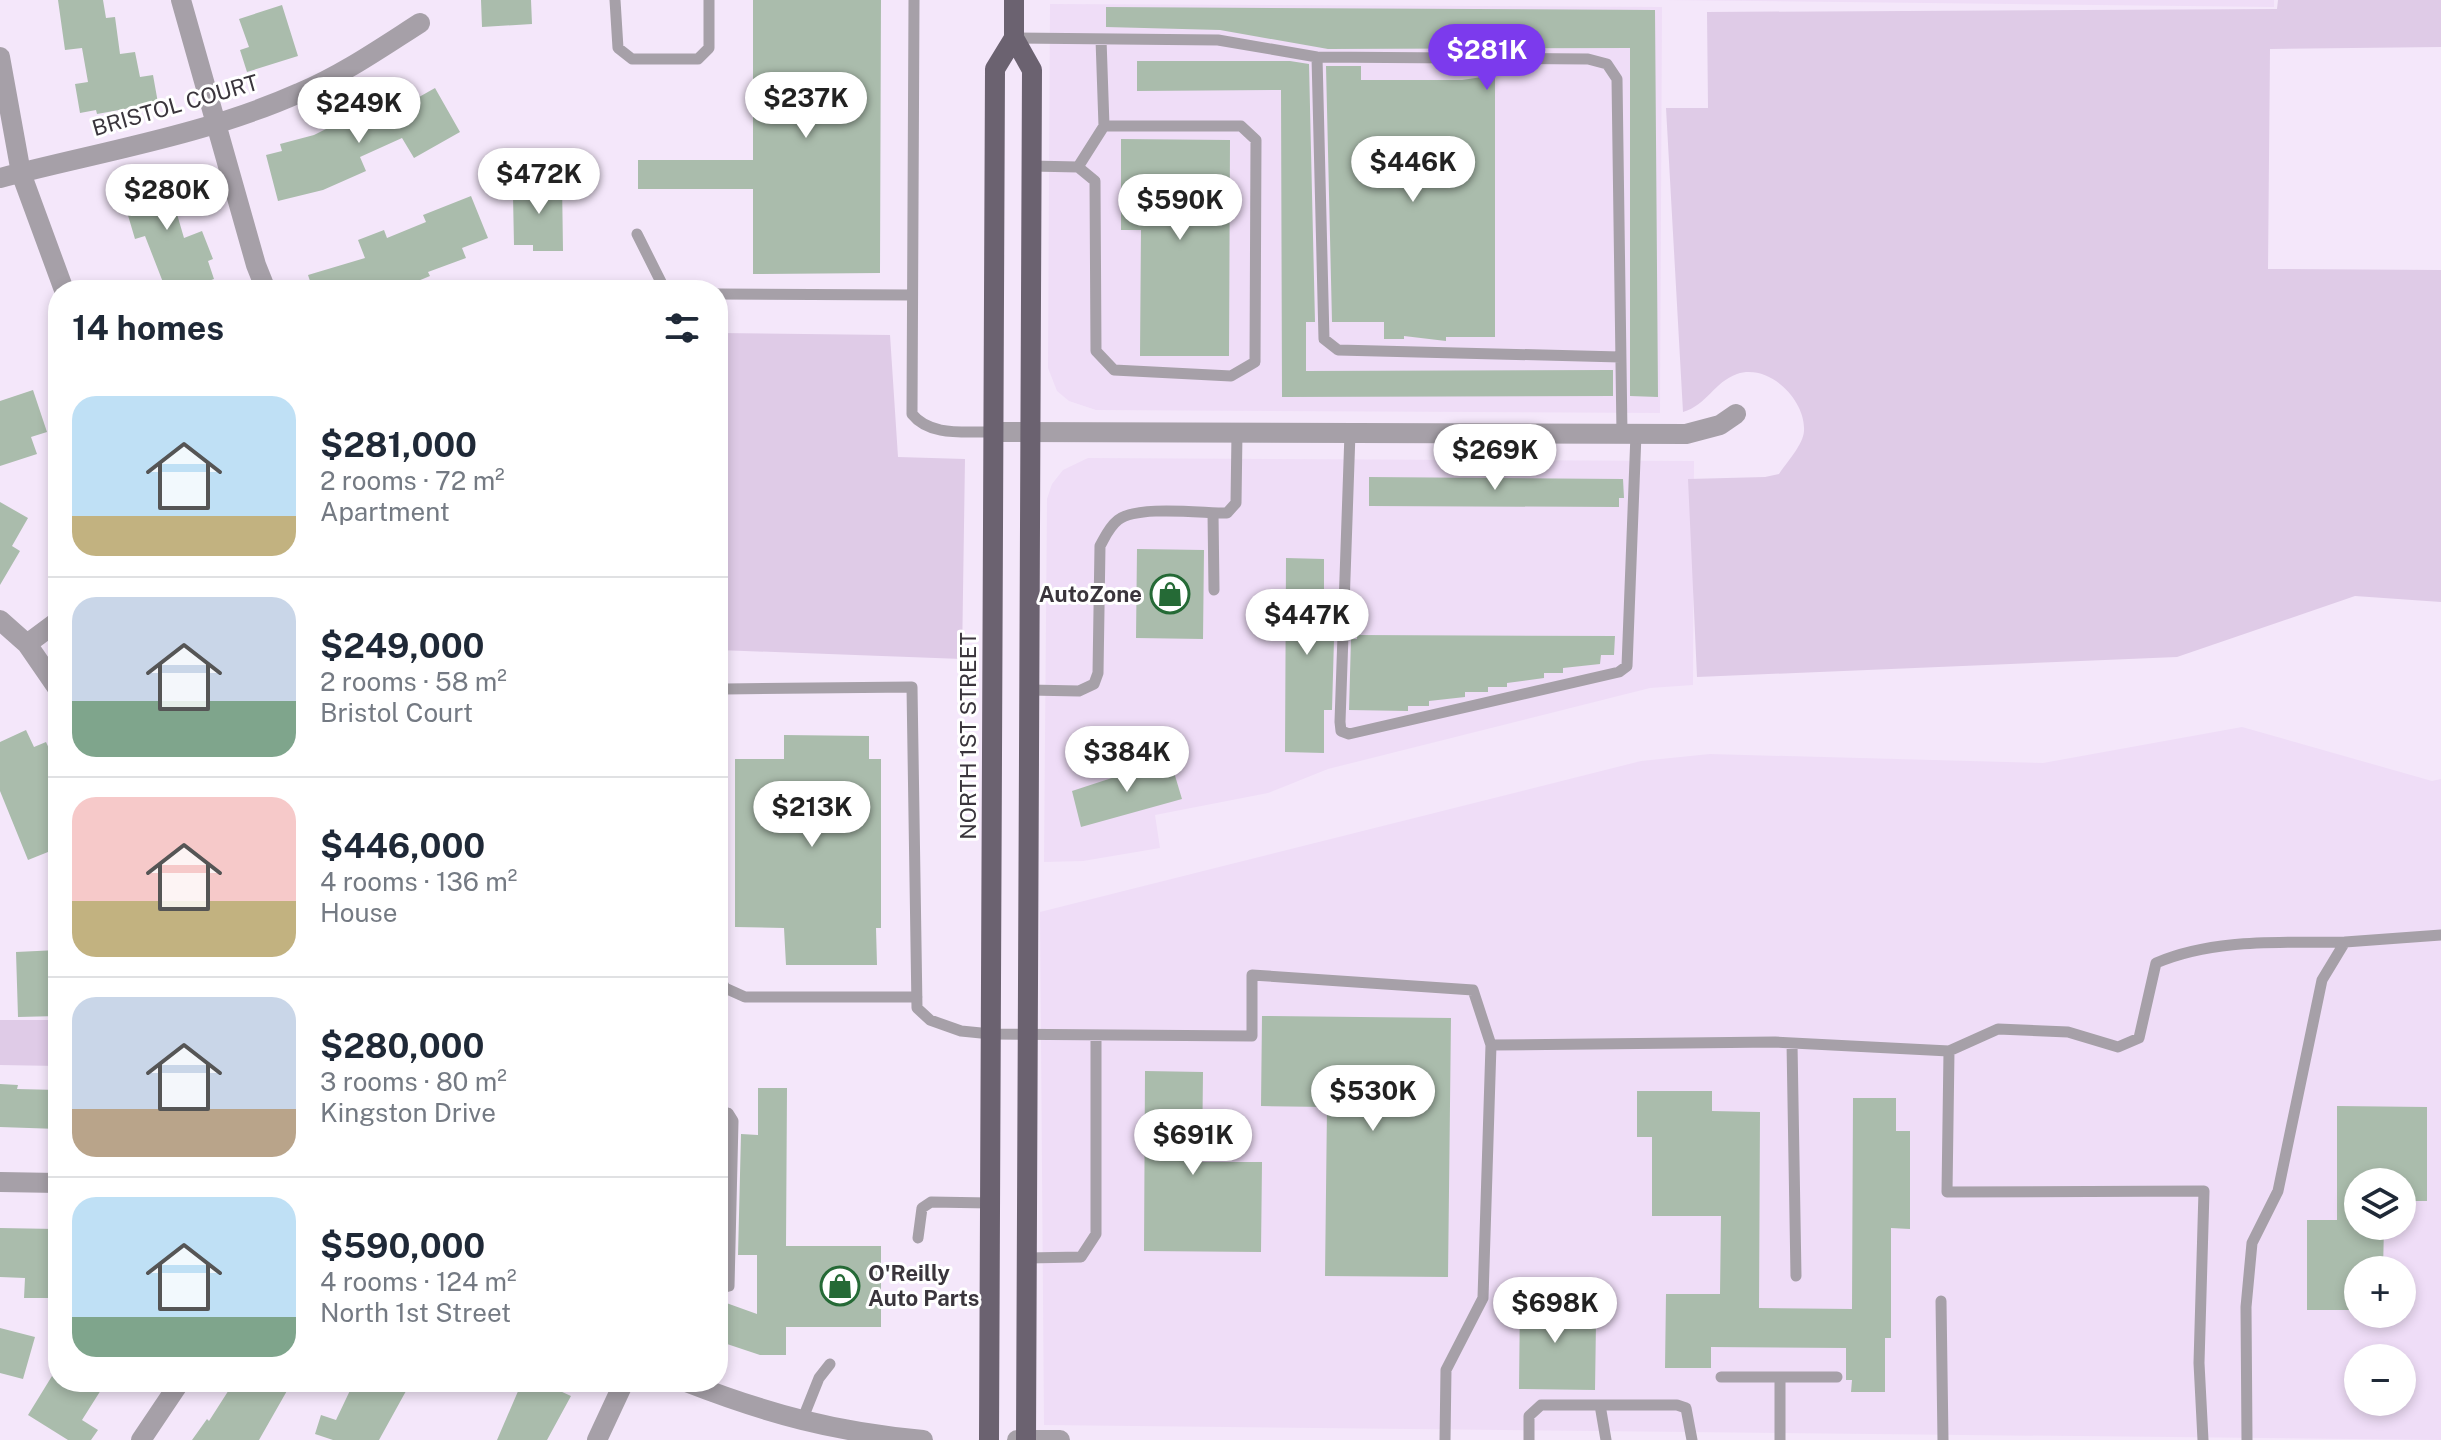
<!DOCTYPE html>
<meta charset="utf-8">
<style>
body{margin:0;font-family:"Public Sans",sans-serif;background:#f6f6f7;color:#1f2937;height:100vh;display:flex;flex-direction:column;font-size:30px;white-space:nowrap}
*{box-sizing:border-box;margin:0}
p{font-size:26px;color:#747a83}
.icon{flex:none;width:44px;height:44px;fill:none;stroke:currentColor;stroke-width:2;stroke-linecap:round;stroke-linejoin:round}
.map{position:relative;flex:1;overflow:hidden}
.side{position:absolute;left:48px;top:280px;width:680px;height:1112px;display:flex;flex-direction:column;background:#fff;border-radius:32px;box-shadow:0 4px 12px #0003}
.side>*{flex:none}
.controls{position:absolute;left:2344px;top:1168px;display:grid;gap:16px}
.controls a{display:grid;place-items:center;width:72px;height:72px;border-radius:50%;background:#fff;box-shadow:0 4px 12px #0003;font-size:40px}
.price{position:absolute;translate:-50% -68px;padding:0 18px;border-radius:28px;background:#fff;color:#222;font-size:26px;line-height:52px;filter:drop-shadow(0 2px 4px #0008)}
.price::after{content:'';position:absolute;left:50%;top:48px;width:24px;height:18px;margin-left:-12px;background:inherit;clip-path:polygon(0 0,100% 0,50% 100%)}
.price.on{background:#7c3aed;color:#fff}
ul{padding:0;list-style:none}
li{display:flex;align-items:center;gap:24px;height:200px;padding:0 24px}
li+li{border-top:2px solid #e0e1e3}
li span{display:grid;place-items:center;flex:none;width:224px;height:160px;border-radius:24px;color:#555}
li>.icon{margin-inline-start:auto}
span .icon{width:96px;height:96px;fill:#fffc;stroke-width:1}
li b{font-size:34px}
h2{display:flex;justify-content:space-between;align-items:center;height:96px;padding:0 24px;font-size:34px}
.map>svg:first-child{display:block}
.built{fill:#efddf7;fill-rule:evenodd}
.green{fill:#dfcbe7}
.building{fill:#aabcac}
.lines{fill:none;stroke-linecap:round;stroke-linejoin:round}
.lane{stroke:#a6a0a8;stroke-width:11}
.street{stroke:#a6a0a8;stroke-width:20}
.primary{stroke:#6b6270;stroke-width:20}
.labels{text-anchor:middle;stroke-width:6;stroke-linejoin:round;paint-order:stroke}
.street-label{font-size:22px;fill:#3a353c;stroke:#fff}
.poi-label{font-size:22px;font-weight:bold;fill:#3a353c;stroke:#fff;text-anchor:end}
</style>
<div class="map">
<svg width="2441" height="1440" viewBox="0 0 2441 1440">
<rect width="100%" height="100%" fill="#f4e7fa"/>
<path class="built" d="M1664,0H2274V7Z
M1050,4L1662,7L1660,413L1096,410L1069,401L1057,391L1048,368Z
M1088,458L1694,461L1693,685L1650,688L1328,769L1268,793L1155,815L1160,848L1083,861L1044,862L1047,499L1052,484L1063,470Z
M2242,727L2432,781L2441,779V1440L1044,1425L1040,912L1641,761L1710,754L2043,763ZM2358,1182H2402V1226H2358ZM2358,1270H2402V1314H2358ZM2358,1358H2402V1402H2358Z"/>
<path class="green" d="M2278,0H2441V47L2270,49L2268,269L2441,270V602L2355,596L2177,657L1697,677L1688,479L1765,477L1779,474C1787,462 1803,445 1804,431C1806,400 1769,363 1737,374C1714,382 1707,405 1683,412L1666,108H1708L1707,12L2277,9Z
M718,333L890,335L898,457L965,459L962,659L718,650Z
M0,1020H58V1066L0,1065Z"/>
<path class="building" d="M58,0H103L106,18L115,17L120,54L135,52L140,77L153,75L158,103L97,114L96,110L80,113L75,84L88,82L82,48L65,50Z
M481,0H531L532,24L482,27Z
M753,0H881L880,273L753,274V189H638V160H753Z
M282,5L298,56L247,72L240,50L249,47L239,19Z
M1106,7L1655,10L1658,397L1630,396V48L1328,49L1220,30L1106,27Z
M1137,61H1290L1309,64L1315,322H1306V371L1613,370V396L1282,397L1281,90L1137,91Z
M1326,66H1361V80H1462L1495,75V337H1446V341L1404,336V339H1384V322H1332Z
M435,88L460,132L414,158L402,138L360,157L366,171L323,190L278,201L266,155L282,151L280,144L314,135L342,121L346,129L387,111L382,103L406,91L412,101Z
M1121,139L1230,140L1229,356H1140L1141,230H1121Z
M171,170L179,195L172,197L184,238L202,231L213,259L208,261L214,279L184,290H166L145,236L135,239L119,185Z
M562,182L563,251H533V245H514L513,196L517,195V183Z
M471,196L488,238L462,248L466,258L428,272L430,276L406,286L407,290H313L308,275L365,258L358,240L384,230L387,238L426,222L423,215Z
M33,390L47,432L31,437L37,454L0,466V401Z
M1369,477L1623,479L1624,498H1619V507L1369,506Z
M0,502L28,518L12,546L20,551L0,585Z
M1137,549L1204,550L1203,639L1136,638Z
M1286,558L1324,559V639H1334L1332,710H1324V753L1285,752Z
M1357,635L1615,636L1614,655H1601L1600,664L1563,668V673H1544V678L1507,683V687H1488V692H1465V697L1429,701V706H1408V711L1349,710L1351,639H1357Z
M26,730L34,747L46,742L58,768V848L28,860L0,791V742Z
M784,735L869,736V759H881V928H876L877,965H786L784,928L735,927V759H784Z
M1170,759L1182,799L1081,827L1072,791Z
M58,950V1016L18,1017L16,952Z
M1262,1016L1451,1018L1448,1277L1325,1276L1327,1107L1261,1106Z
M1145,1071L1203,1072L1202,1162H1262L1261,1252L1144,1251Z
M0,1084L18,1085L17,1089L58,1090V1129L0,1127Z
M758,1088H787L786,1246H881V1327H786V1355H760L718,1341V1300L757,1314V1255H738L741,1134L758,1135Z
M1637,1091H1712V1111L1760,1112L1759,1308L1852,1309L1853,1098H1896V1131H1910V1229L1891,1228V1338H1885V1392H1851L1852,1380H1846V1348L1711,1347V1368H1665L1666,1294H1720L1721,1216H1652V1137H1637Z
M2337,1106L2427,1107V1201H2402V1182H2358V1226H2384L2383,1270H2358V1310H2307V1220H2337Z
M718,1133H724L721,1255H718Z
M0,1228L56,1229L58,1279H51V1298H24L25,1278L0,1277Z
M1557,1292H1573L1572,1322H1596L1595,1390L1519,1389L1520,1295L1557,1296Z
M0,1328L35,1337L23,1379L0,1373Z
M52,1376L58,1382H106L82,1420L98,1430L91,1440H68L28,1415Z
M234,1382H292L259,1440H192L207,1419L209,1421Z
M354,1382H411L379,1440H333L315,1434L321,1415L336,1420Z
M522,1382H565L560,1391L571,1396L547,1440H497Z"/>
<g class="lines">
<path class="lane" d="M615,0L618,48L632,59H698L709,48V0
M914,0L912,414C930,437 966,431 993,432
M1014,38L1218,40L1317,57L1588,59L1607,64L1617,79L1622,434
M1101,39L1104,126
M1317,57L1324,339L1338,350L1620,357
M1031,166L1078,167L1095,181L1096,351L1114,370L1231,376L1255,362L1256,140L1241,126H1104L1078,167
M637,234L664,288L679,290
M718,294L911,295
M1350,433L1340,722L1341,731L1349,734L1619,672L1627,666L1636,434
M1213,513L1214,590
M1029,690L1079,691L1094,684L1098,673L1100,546C1105,537 1109,527 1118,520C1137,505 1201,513 1227,513L1236,503L1237,433
M718,701L725,689L912,687L917,1008L930,1020L961,1031L991,1034L1252,1036V975L1473,990L1491,1045L1775,1042L1949,1051L1947,1192L2204,1191L2199,1363L2203,1440
M718,975L725,988L745,997H917
M1792,1043L1796,1276
M1949,1051L1998,1029L2068,1032L2118,1047L2139,1038L2156,963C2215,938 2281,943 2345,942
M718,1113H728L733,1121L729,1286L718,1289
M918,1238L922,1208L931,1202L990,1203
M1027,1258L1081,1257L1096,1234V1036
M1941,1301L1943,1440
M1721,1377H1837
M1780,1377V1440
M1600,1405L1606,1440
M801,1423L819,1378L830,1364
M1445,1440L1446,1370L1483,1298L1491,1045
M1529,1440V1416L1541,1405H1677L1686,1408L1692,1440
M2247,1440L2246,1307L2252,1243L2278,1191L2322,980L2345,942L2441,935"/>
<path class="street" d="M181,0L256,265L266,290
M0,57L21,173L64,290
M0,178C99,152 205,135 299,93C342,75 381,48 420,23
M993,432L1686,434L1720,425L1736,414
M0,620L27,644L58,689
M27,644L58,621
M0,1182L58,1183
M686,1382C768,1414 835,1432 923,1440
M141,1440L180,1382
M597,1440L624,1382
M1017,1440H1060"/>
<path class="primary" d="M1014,0V38L1032,70L1026,1440
M989,1440L995,69L1014,38"/>
</g>
<defs>
<g id="shop-ring" transform="scale(2)"><circle r="9.5" fill="#fff" stroke="#256a36" stroke-width="1.5"/><path d="M-5-2.5h2.3a2.7 3.5 0 0 1 5.4 0H5L5.5 6h-11ZM-1.5-2.5h3a1.5 2.3 0 0 0-3 0Z" fill="#256a36"/></g>
</defs>
<g fill-rule="evenodd">
<use href="#shop-ring" x="1170" y="594"/>
<use href="#shop-ring" x="840" y="1286"/>
</g>
<g class="labels">
<g class="street-label">
<text transform="translate(175 105) rotate(-16)" y="8">BRISTOL COURT</text>
<text transform="translate(968 736) rotate(-90)" y="8">NORTH 1ST STREET</text>
</g>
<g class="poi-label">
<text x="1142" y="602">AutoZone</text>
<text x="868" y="1281" text-anchor="start">O'Reilly<tspan x="868" dy="25">Auto Parts</tspan></text>
</g>
</g>
</svg>
<div class="controls">
<a><svg class="icon" aria-label="layers" viewBox="0 0 24 24"><path d="M12 4l9 5-9 5-9-5zM3 14l9 5 9-5"/></svg></a>
<a>+</a>
<a>−</a>
</div>
<b class="price on" style="left:1487px;top:92px">$281K</b>
<b class="price" style="left:806px;top:140px">$237K</b>
<b class="price" style="left:359px;top:145px">$249K</b>
<b class="price" style="left:1413px;top:204px">$446K</b>
<b class="price" style="left:539px;top:216px">$472K</b>
<b class="price" style="left:167px;top:232px">$280K</b>
<b class="price" style="left:1180px;top:242px">$590K</b>
<b class="price" style="left:1495px;top:492px">$269K</b>
<b class="price" style="left:1307px;top:657px">$447K</b>
<b class="price" style="left:1127px;top:794px">$384K</b>
<b class="price" style="left:812px;top:849px">$213K</b>
<b class="price" style="left:1373px;top:1133px">$530K</b>
<b class="price" style="left:1193px;top:1177px">$691K</b>
<b class="price" style="left:1555px;top:1345px">$698K</b>
<section class="side">
<h2>14 homes<svg class="icon" aria-label="filters" viewBox="0 0 24 24"><path d="M4 7h16M4 17h16"/><circle cx="9" cy="7" r="2"/><circle cx="15" cy="17" r="2"/></svg></h2>
<ul>
<li><span style="background:linear-gradient(#bfe0f5 75%,#c2b280 0)"><svg class="icon" aria-label="home" viewBox="0 0 24 24"><path d="M3 11l9-7 9 7M6 9v11h12V9"/></svg></span><div><b>$281,000</b><p>2 rooms · 72 m²</p><p>Apartment</p></div></li>
<li><span style="background:linear-gradient(#c9d6e8 65%,#7fa58c 0)"><svg class="icon" aria-label="home" viewBox="0 0 24 24"><path d="M3 11l9-7 9 7M6 9v11h12V9"/></svg></span><div><b>$249,000</b><p>2 rooms · 58 m²</p><p>Bristol Court</p></div></li>
<li><span style="background:linear-gradient(#f6c9c9 65%,#c2b280 0)"><svg class="icon" aria-label="home" viewBox="0 0 24 24"><path d="M3 11l9-7 9 7M6 9v11h12V9"/></svg></span><div><b>$446,000</b><p>4 rooms · 136 m²</p><p>House</p></div></li>
<li><span style="background:linear-gradient(#c9d6e8 70%,#b9a48a 0)"><svg class="icon" aria-label="home" viewBox="0 0 24 24"><path d="M3 11l9-7 9 7M6 9v11h12V9"/></svg></span><div><b>$280,000</b><p>3 rooms · 80 m²</p><p>Kingston Drive</p></div></li>
<li><span style="background:linear-gradient(#bfe0f5 75%,#7fa58c 0)"><svg class="icon" aria-label="home" viewBox="0 0 24 24"><path d="M3 11l9-7 9 7M6 9v11h12V9"/></svg></span><div><b>$590,000</b><p>4 rooms · 124 m²</p><p>North 1st Street</p></div></li>
</ul>
</section>
</div>
